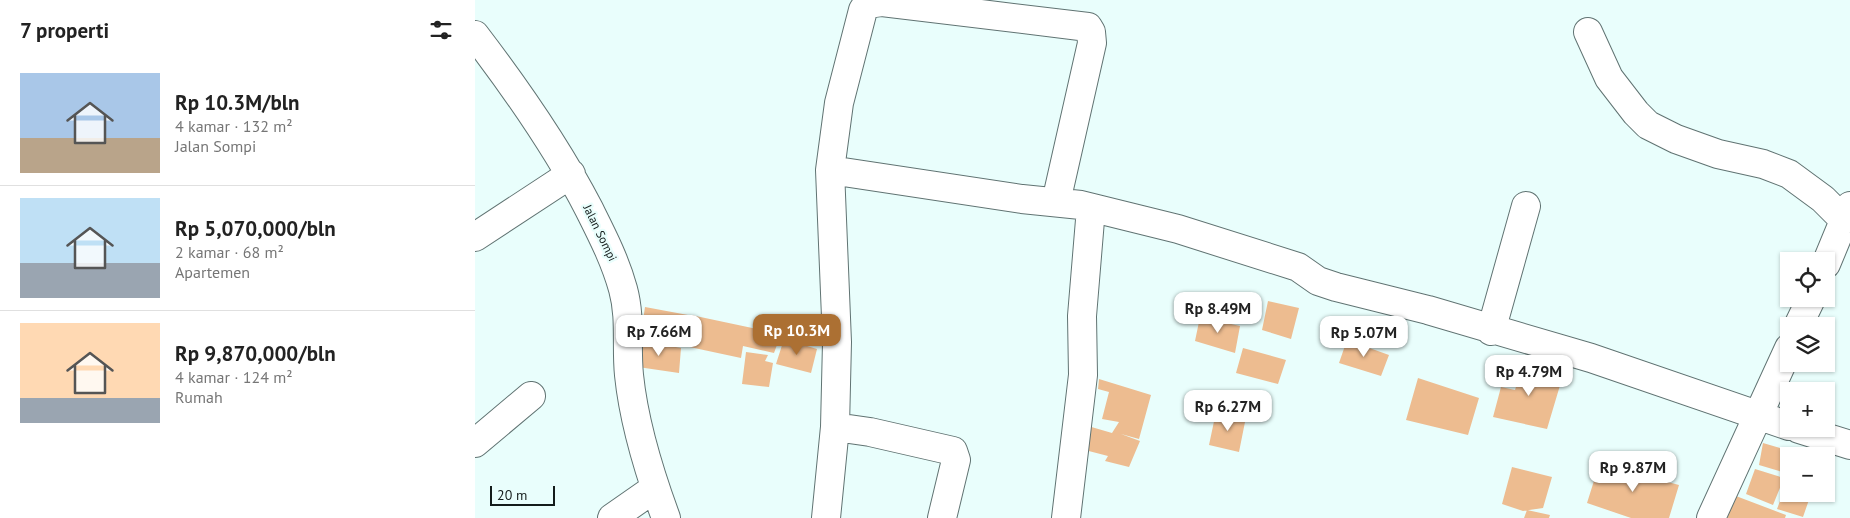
<!DOCTYPE html>
<html lang="id">
<meta charset="utf-8">
<style>
body{margin:0;font-family:"PT Sans",sans-serif;background:#f2f2f2;color:#222;height:100vh;display:flex;flex-direction:column;font-size:19px;white-space:nowrap}
*{box-sizing:border-box;margin:0}
p{font-size:16px;color:#767676}
.icon{flex:none;width:28px;height:28px;fill:none;stroke:currentColor;stroke-width:2;stroke-linecap:round;stroke-linejoin:round}
.map{position:relative;flex:1;overflow:hidden}
.side{display:flex;flex-direction:column;background:#fff;width:475px}
.side>*{flex:none}
.tools{position:absolute;left:1305px;top:252px;display:grid;gap:10px}
.tools a{display:grid;place-items:center;width:55px;height:55px;border-radius:0px;background:#fff;box-shadow:0 1px 4px #0004;font-size:25px}
.scale{position:absolute;left:15px;bottom:12px;width:65px;box-sizing:border-box;padding-left:5px;border:2px solid #141c1b;border-top:0;font-size:14px;line-height:18px;white-space:nowrap;color:#141c1b;-webkit-text-stroke:4px #e9fefc;paint-order:stroke}
.price{position:absolute;translate:-50% -42px;padding:0 11px;border-radius:10px;background:#fff;color:#222;font-size:16px;line-height:32px;filter:drop-shadow(0 1px 2px #0008)}
.price::after{content:'';position:absolute;left:50%;top:30px;width:15px;height:11px;margin-left:-8px;background:inherit;clip-path:polygon(0 0,100% 0,50% 100%)}
.price.active{background:#ac7033;color:#fff}
ul{padding:0;list-style:none}
li{display:flex;align-items:center;gap:15px;height:125px;padding:0 20px}
li+li{border-top:1px solid #e0e0e0}
li span{display:grid;place-items:center;flex:none;width:140px;height:100px;border-radius:0px;color:#555}
li>.icon{margin-inline-start:auto}
span .icon{width:60px;height:60px;fill:#fffc;stroke-width:1}
li b{font-size:21px}
h2{display:flex;justify-content:space-between;align-items:center;height:60px;padding:0 20px;font-size:21px}
main{display:flex;flex:1;min-height:0}
.map>svg:first-child{display:block}
.building{fill:#edbc90}
.lines{fill:none;stroke-linecap:round;stroke-linejoin:round}
.minor-casing{stroke:#607372;stroke-width:30}
.minor{stroke:#fff;stroke-width:28}
.labels{text-anchor:middle;stroke-width:4.5;stroke-linejoin:round;paint-order:stroke}
.street-label{font-size:12px;fill:#141c1b;stroke:#e9fefc}
</style>
<main>
<section class="side">
<h2>7 properti<svg class="icon" aria-label="filters" viewBox="0 0 24 24"><path d="M4 7h16M4 17h16"/><circle cx="9" cy="7" r="2"/><circle cx="15" cy="17" r="2"/></svg></h2>
<ul>
<li><span style="background:linear-gradient(#a9c7e8 65%,#b9a48a 0)"><svg class="icon" aria-label="home" viewBox="0 0 24 24"><path d="M3 11l9-7 9 7M6 9v11h12V9"/></svg></span><div><b>Rp 10.3M/bln</b><p>4 kamar · 132 m²</p><p>Jalan Sompi</p></div></li>
<li><span style="background:linear-gradient(#bfe0f5 65%,#9aa5b1 0)"><svg class="icon" aria-label="home" viewBox="0 0 24 24"><path d="M3 11l9-7 9 7M6 9v11h12V9"/></svg></span><div><b>Rp 5,070,000/bln</b><p>2 kamar · 68 m²</p><p>Apartemen</p></div></li>
<li><span style="background:linear-gradient(#ffd9b3 75%,#9aa5b1 0)"><svg class="icon" aria-label="home" viewBox="0 0 24 24"><path d="M3 11l9-7 9 7M6 9v11h12V9"/></svg></span><div><b>Rp 9,870,000/bln</b><p>4 kamar · 124 m²</p><p>Rumah</p></div></li>
</ul>
</section>
<div class="map">
<svg width="1375" height="518" viewBox="0 0 1375 518">
<rect width="100%" height="100%" fill="#e9fefc"/>
<path class="building" d="M793,301L824,308L816,339L787,330Z
M170,307L213,315L208,340L166,334Z
M216,315L306,334L299,353L268,346L266,358L210,346Z
M725,317L765,326L760,353L720,341Z
M309,339L342,349L336,373L301,364Z
M164,340L206,348L204,373L163,367Z
M872,340L914,355L906,376L864,363Z
M768,348L811,360L803,384L761,373Z
M271,352L293,355L290,361L298,363L294,387L267,384Z
M1049,361L1075,365L1072,377L1086,382L1072,429L1018,417L1026,387L1040,390Z
M943,378L1004,398L993,435L931,420Z
M624,379L676,395L664,439L646,434L665,441L654,467L630,461L633,456L606,449L613,426L637,433L644,422L627,419L634,392L623,389Z
M741,412L771,417L764,452L734,445Z
M1288,443L1322,453L1321,456H1314V474L1284,465Z
M1153,462L1178,471V478L1204,485L1194,518H1156L1112,503L1124,465L1146,474Z
M1037,467L1077,477L1068,508L1048,511L1027,504Z
M1280,469L1309,478L1298,505L1271,494Z
M1312,482L1314,483V494H1336L1328,517L1302,509Z
M1253,493L1311,515L1310,518H1243Z
M1052,510L1075,515L1074,518H1049Z"/>
<g class="lines">
<g class="minor-casing">
<path id="minor" d="M1113,32L1134,78L1161,113L1173,125L1201,139L1243,154L1288,164L1314,174L1348,199L1369,220
M0,35C42,90 82,147 114,209C127,235 140,260 148,289C156,318 151,346 154,375C159,424 174,472 191,518
M355,170L547,199L606,205L703,229L823,267L843,281L861,287L953,310L1116,358L1314,426
M0,237L96,174
M1351,264L1375,206
M1323,326L1336,299
M1016,331L1051,206
M360,427L395,432L478,451L481,460L467,518
M1324,429L1375,445
M0,443L56,396
M137,518L180,488
M351,518L360,427L362,342L355,170L364,103L388,10L392,4L407,2L613,27L616,32L617,43L581,202
M591,518L608,375L607,316L616,208
M1236,518L1314,348"/>
</g>
<use href="#minor" class="minor"/>
</g>
<g class="labels">
<g class="street-label">
<text transform="translate(125 233) rotate(64)" y="4">Jalan Sompi</text>
</g>
</g>
</svg>
<div class="tools">
<a><svg class="icon" aria-label="locate" viewBox="0 0 24 24"><circle cx="12" cy="12" r="6"/><path d="M12 2v4M12 18v4M2 12h4M18 12h4"/></svg></a>
<a><svg class="icon" aria-label="layers" viewBox="0 0 24 24"><path d="M12 4l9 5-9 5-9-5zM3 14l9 5 9-5"/></svg></a>
<a>+</a>
<a>−</a>
</div>
<div class="scale">20 m</div>
<b class="price" style="left:743px;top:334px">Rp 8.49M</b>
<b class="price active" style="left:322px;top:356px">Rp 10.3M</b>
<b class="price" style="left:184px;top:357px">Rp 7.66M</b>
<b class="price" style="left:889px;top:358px">Rp 5.07M</b>
<b class="price" style="left:1054px;top:397px">Rp 4.79M</b>
<b class="price" style="left:753px;top:432px">Rp 6.27M</b>
<b class="price" style="left:1158px;top:493px">Rp 9.87M</b>
</div>
</main>
